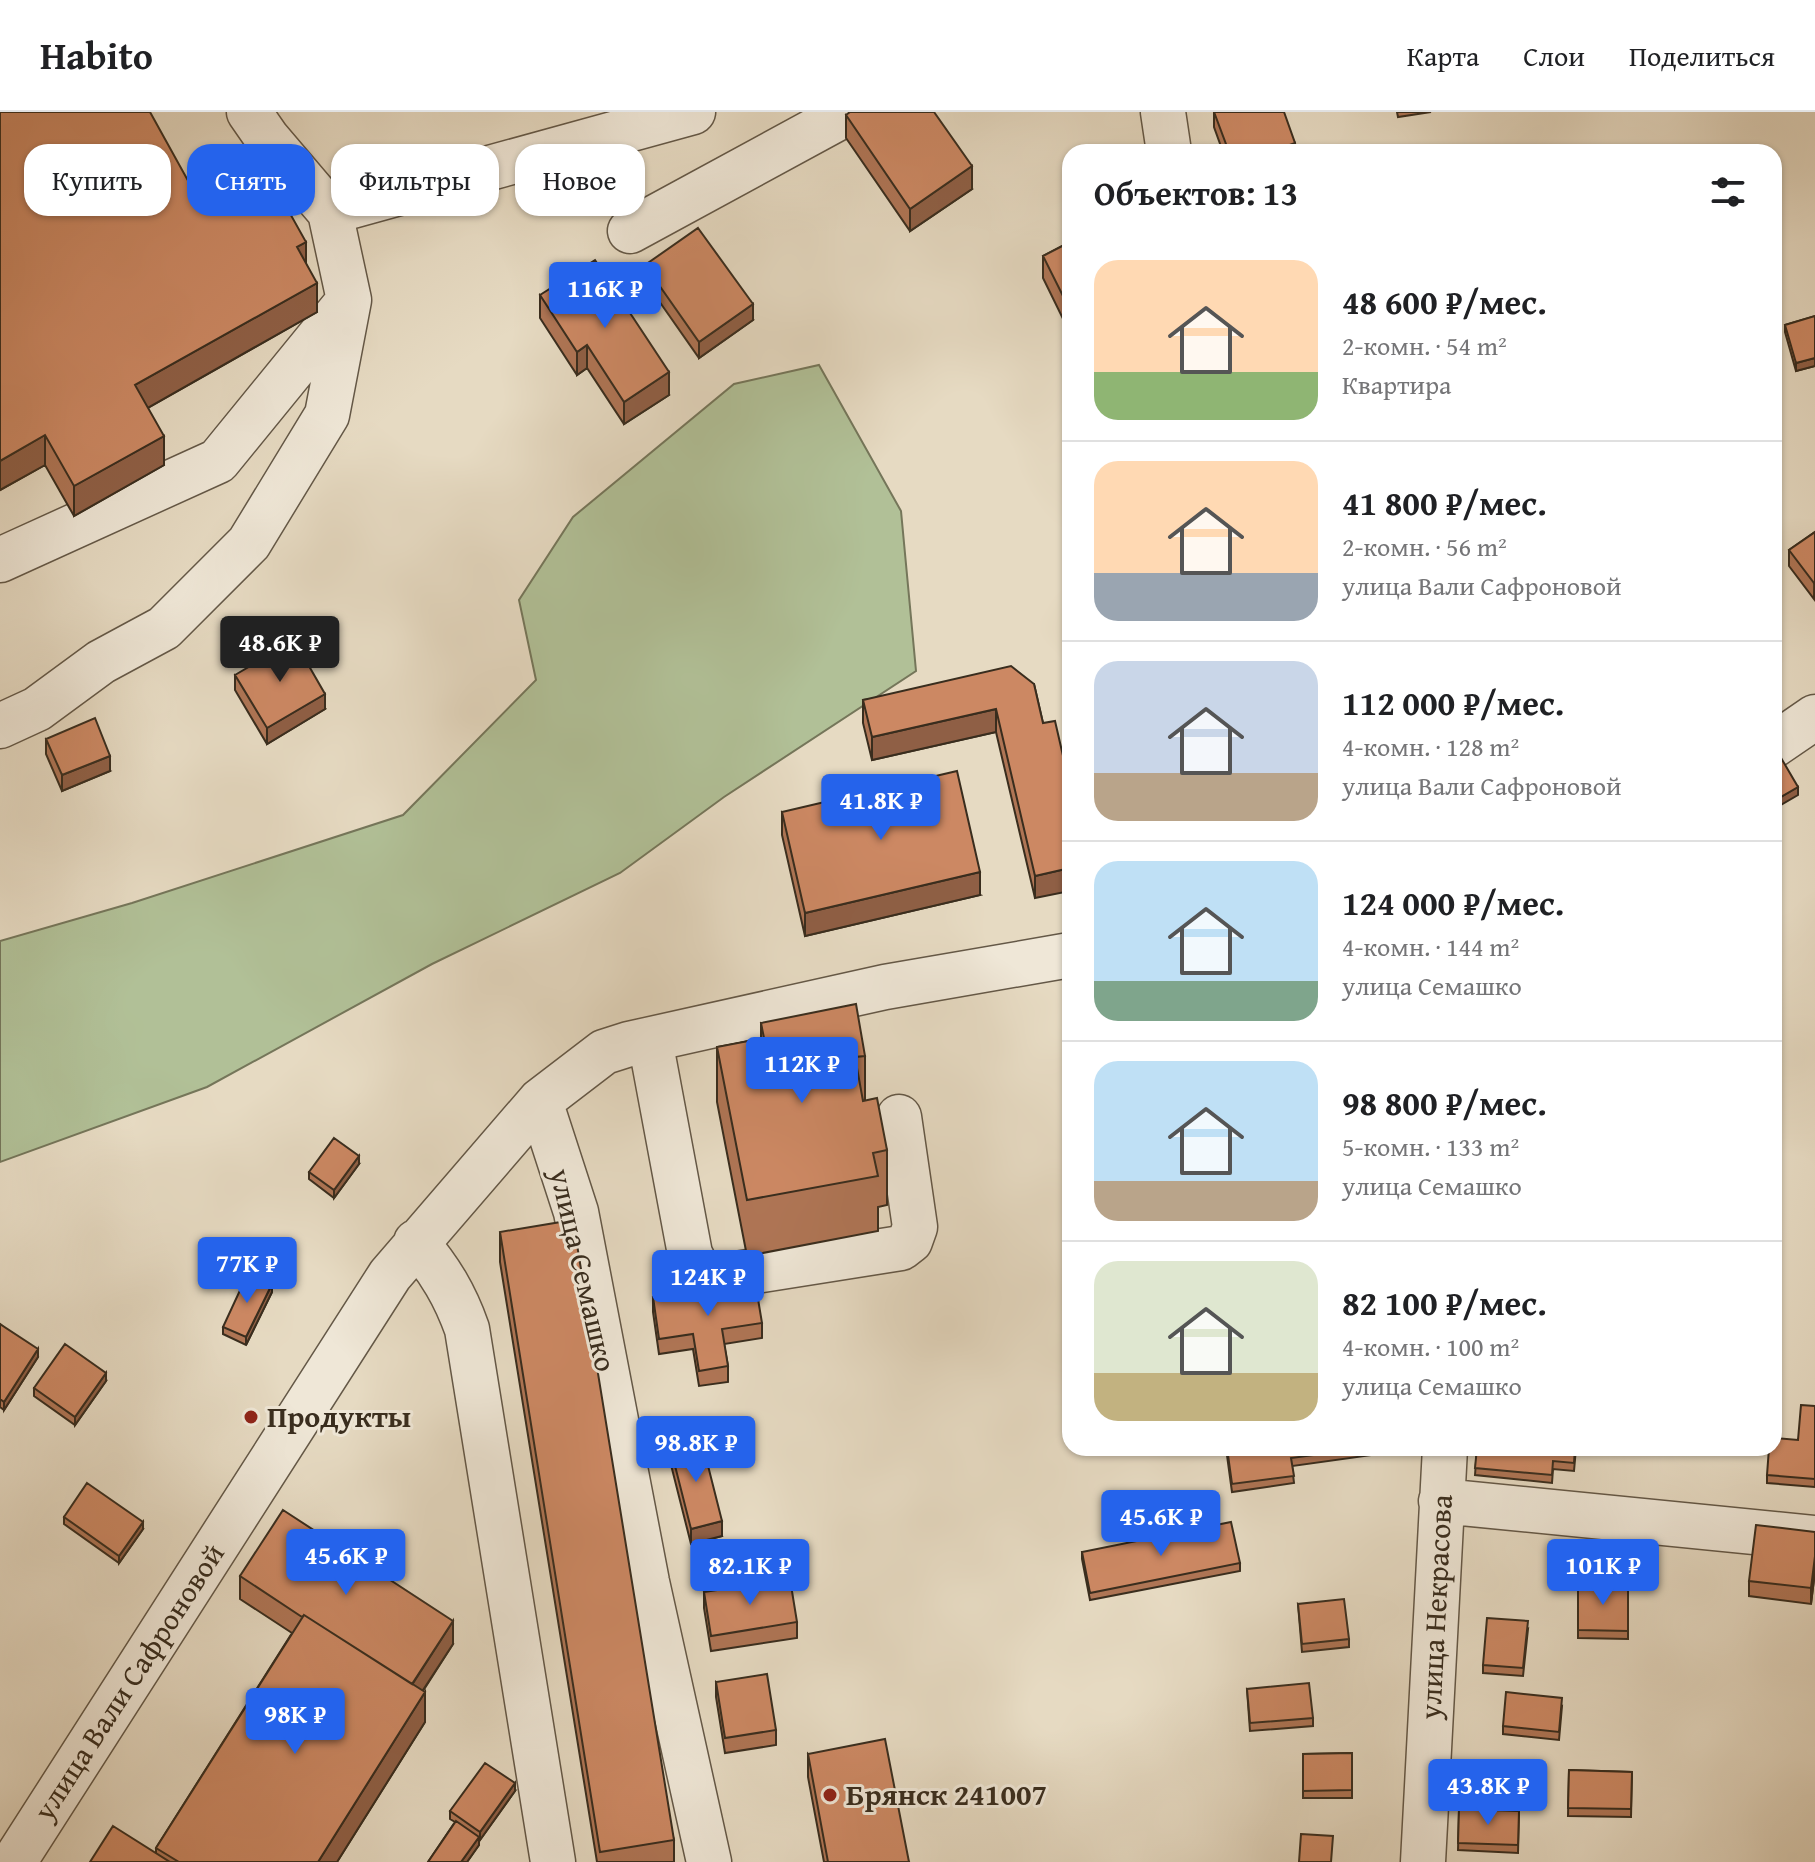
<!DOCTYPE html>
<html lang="ru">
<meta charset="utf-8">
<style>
body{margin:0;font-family:"Gentium Book Plus",serif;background:#f2f2f2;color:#202124;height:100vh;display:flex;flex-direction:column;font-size:30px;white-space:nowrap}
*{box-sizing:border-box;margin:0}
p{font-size:26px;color:#757577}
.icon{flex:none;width:44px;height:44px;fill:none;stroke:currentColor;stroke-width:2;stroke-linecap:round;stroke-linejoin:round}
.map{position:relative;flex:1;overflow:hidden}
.details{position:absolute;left:1062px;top:32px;width:720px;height:1312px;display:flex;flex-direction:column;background:#fff;border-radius:24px;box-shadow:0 2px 6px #0004}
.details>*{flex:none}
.hud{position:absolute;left:24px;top:32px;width:760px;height:72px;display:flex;gap:16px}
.price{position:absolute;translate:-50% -68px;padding:0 18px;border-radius:8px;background:#2563eb;color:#fff;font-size:26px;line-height:52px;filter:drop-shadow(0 2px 4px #0008)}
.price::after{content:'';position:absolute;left:50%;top:48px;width:24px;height:18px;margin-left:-12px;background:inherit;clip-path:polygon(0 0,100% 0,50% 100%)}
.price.active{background:#222;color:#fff}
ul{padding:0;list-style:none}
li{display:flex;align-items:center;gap:24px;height:200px;padding:0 32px}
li+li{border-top:2px solid #e0e0e0}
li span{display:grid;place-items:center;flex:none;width:224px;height:160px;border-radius:24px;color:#555}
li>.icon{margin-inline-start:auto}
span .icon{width:96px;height:96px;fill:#fffc;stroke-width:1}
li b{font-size:34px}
h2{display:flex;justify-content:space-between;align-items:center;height:96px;padding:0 32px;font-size:34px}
.chip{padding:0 28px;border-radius:24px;background:#fff;box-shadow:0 2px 6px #0004;font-size:28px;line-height:72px}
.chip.active{background:#2563eb;color:#fff}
header{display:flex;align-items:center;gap:48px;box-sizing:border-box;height:112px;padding:0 40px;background:#fff;border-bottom:2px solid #e0e0e0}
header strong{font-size:38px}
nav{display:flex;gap:44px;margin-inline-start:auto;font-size:28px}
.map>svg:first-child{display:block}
.green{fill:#b1c097;stroke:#75765a;stroke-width:2}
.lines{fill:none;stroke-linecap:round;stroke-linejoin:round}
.minor-casing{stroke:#645847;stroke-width:47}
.minor{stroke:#efe7d7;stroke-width:44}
.wall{fill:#af7555;stroke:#392d1e;stroke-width:2}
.shaded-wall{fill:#8f5f45;stroke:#392d1e;stroke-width:2}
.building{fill:#cc8863;stroke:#392d1e;stroke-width:2}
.poi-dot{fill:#8f2418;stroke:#efe7d7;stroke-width:3}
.labels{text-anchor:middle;stroke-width:6;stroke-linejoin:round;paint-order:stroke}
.street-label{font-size:30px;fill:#392d1e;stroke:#efe7d7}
.poi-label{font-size:30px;font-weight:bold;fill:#392d1e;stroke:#efe7d7;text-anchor:start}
</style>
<header>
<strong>Habito</strong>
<nav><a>Карта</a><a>Слои</a><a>Поделиться</a></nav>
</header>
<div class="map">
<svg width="1815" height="1750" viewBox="0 0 1815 1750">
<rect width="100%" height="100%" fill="#e6dac2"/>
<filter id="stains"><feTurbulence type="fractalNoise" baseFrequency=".0025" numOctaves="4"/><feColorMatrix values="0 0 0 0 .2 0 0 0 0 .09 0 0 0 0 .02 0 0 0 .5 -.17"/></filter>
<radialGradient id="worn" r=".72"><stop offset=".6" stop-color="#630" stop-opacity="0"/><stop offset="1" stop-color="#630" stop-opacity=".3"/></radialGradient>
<path class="green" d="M819,253L901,399L916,559L724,685L620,761L432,852L207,975L0,1050V829L132,791L403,703L536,568L519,488L573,405L734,272Z"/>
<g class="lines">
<g class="minor-casing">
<path id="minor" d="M1163,0L1169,40
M330,100L693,0
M630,119L849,0
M0,448L218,349L346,192
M0,614L37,597L101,550L164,516L249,431L327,303L349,188L330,100L267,26L249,0
M1774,633L1815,605
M650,928L690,1142L697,1156L717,1165L901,1136L910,1129L915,1115L899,1005
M540,989L576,1100L647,1470L709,1750
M416,1130C440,1158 455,1183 467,1217L553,1750
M1441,1389L1815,1426
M14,1750L390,1163L540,989L604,940L629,932L885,875L1070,843
M1423,1750L1445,1336"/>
</g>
<use href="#minor" class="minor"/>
</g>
<path class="wall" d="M0,0L202,94L306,152L317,200L148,296L164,353L74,404L45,353L0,378Z
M1214,0L1295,40H1223L1214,15Z
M1397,0H1431L1398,5Z
M846,3L972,77L910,119L846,26Z
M1070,130V219H1069L1043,166V144Z
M645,153L753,208L699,246L645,169Z
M540,183L669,283L624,312L587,256L577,263L540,206Z
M1815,204V254L1796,259L1785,220V213Z
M1815,420L1814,487L1789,454V438Z
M235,563L325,597L267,632L235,578Z
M1034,572L1043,611L1035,786L996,620L872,648L863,611V588Z
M46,627L110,659L62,679L46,642Z
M782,700L980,783L805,824L782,723Z
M761,911L865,944V988L887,1038V1093L878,1095V1119L747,1144L717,990V935L761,927Z
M359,1052L334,1086L309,1067V1060Z
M500,1120L674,1728V1750H597L500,1150Z
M272,1180L246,1233L223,1222V1215Z
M653,1185L762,1211V1226L724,1232L728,1254V1270L699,1274L693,1237L659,1242L653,1200Z
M0,1212L38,1245L4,1298L0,1295Z
M106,1269L75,1313L34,1284V1276Z
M1815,1294V1375L1767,1371V1363L1798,1328Z
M670,1334L722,1424L691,1432L670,1349Z
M1226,1336H1372V1343L1292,1354L1294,1371L1232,1380Z
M1477,1336H1576L1574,1359L1553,1357L1552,1371L1475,1363Z
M64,1405L143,1417L119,1451L64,1412Z
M1815,1420V1459L1811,1492L1749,1484V1469Z
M1082,1440L1240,1451V1459L1090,1488L1082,1447Z
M240,1464L453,1532L423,1579L425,1610L337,1750H90L156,1741V1736L292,1521L240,1487Z
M1578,1472H1628V1527L1578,1526Z
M704,1480L797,1510V1526L711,1539L704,1496Z
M1298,1492L1349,1527V1535L1302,1540Z
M1528,1517L1523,1564L1483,1561V1553Z
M716,1570L776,1618V1633L725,1641L716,1585Z
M1247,1577L1313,1606V1614L1250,1619Z
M1562,1594L1559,1628L1503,1622V1614Z
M1352,1641V1686H1303V1642Z
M808,1642L909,1750H824L808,1665Z
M1569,1658L1632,1660L1631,1705L1568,1704Z
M515,1679L480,1728L479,1727V1733L467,1750H428L455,1710L450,1707V1699Z
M1459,1697L1519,1699L1518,1741L1458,1738Z"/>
<path class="shaded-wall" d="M1295,31V40H1271Z
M972,54V77L910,119V97Z
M306,130V159L297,135Z
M317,171V200L135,303V273Z
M753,192V208L699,246V230Z
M587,233V256L577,263V240Z
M1815,246V254L1796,259V251Z
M669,260V283L624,312V290Z
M45,323V353L0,378V349Z
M164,324V353L74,404V374Z
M325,582V597L267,632V616Z
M996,597V620L872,648V625Z
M110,644V659L62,679V663Z
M1798,675V683L1774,697V689Z
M1070,756V779L1035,786V764Z
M980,760V783L805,824V801Z
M359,1044V1052L334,1086V1078Z
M272,1172V1180L246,1233V1225Z
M38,1237V1245L4,1298V1290Z
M106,1261V1269L75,1313V1305Z
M722,1409V1424L691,1432V1417Z
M143,1410V1417L119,1451V1444Z
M1815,1444V1459L1811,1492V1476Z
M453,1509V1532L410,1598V1576Z
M425,1580V1610L337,1750H318Z
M515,1671V1679L480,1728V1720Z
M479,1725V1733L467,1750H461Z"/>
<path class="building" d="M0,0H150L202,94L257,63L264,76L273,71L306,130L297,135L317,171L135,273L164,324L74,374L45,323L0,349Z
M850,0H934L972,54L910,97L846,3Z
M1214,0H1284L1295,31L1271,40H1229Z
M698,116L753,192L699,230L645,153Z
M1070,130V196H1069L1043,144Z
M595,148L669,260L624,290L587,233L577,240L540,183Z
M1815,204V246L1796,251L1785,213Z
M1815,420V470L1814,471L1789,438Z
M294,528L325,582L267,616L235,563Z
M1011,554L1034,572L1043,611L1055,609L1070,674V756L1035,764L996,597L872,625L863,588Z
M95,606L110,644L62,663L46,627Z
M1777,639L1798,675L1774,689V640Z
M957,659L980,760L805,801L782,700Z
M856,892L865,944L855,945L863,989L877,986L887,1038L873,1041L878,1064L747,1088L717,935L764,926L761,911Z
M334,1026L359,1044L334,1078L309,1060Z
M573,1108L674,1728L600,1740L500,1120Z
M248,1161L272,1172L246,1225L223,1215Z
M755,1169L762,1211L722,1217L728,1254L699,1259L693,1222L659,1227L653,1185Z
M0,1212L38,1237L4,1290L0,1287Z
M65,1232L106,1261L75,1305L34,1276Z
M1801,1293L1815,1294V1367L1767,1363L1769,1336H1774V1326L1798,1328Z
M701,1326L722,1409L691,1417L670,1334Z
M1227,1336H1366L1291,1346L1294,1364L1232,1372Z
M1477,1336H1575L1574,1351L1553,1349L1552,1363L1475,1356Z
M87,1371L143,1410L119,1444L64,1405Z
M283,1398L453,1509L412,1572L304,1503L302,1505L240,1464Z
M1231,1410L1240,1451L1090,1481L1082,1440Z
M1756,1413L1815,1420V1444L1811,1476L1749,1469Z
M790,1467L797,1510L711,1524L704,1480Z
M1578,1472H1628V1519L1578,1518Z
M1344,1487L1349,1527L1302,1532L1298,1492Z
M304,1503L425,1580L318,1750H179L156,1736Z
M1487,1506L1528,1509L1523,1556L1483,1553Z
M767,1562L776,1618L725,1626L716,1570Z
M1309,1571L1313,1606L1250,1611L1247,1577Z
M1506,1580L1562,1586L1559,1620L1503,1614Z
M885,1627L909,1750H828L808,1642Z
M1352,1641V1678L1303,1679V1642Z
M485,1651L515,1671L480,1720L450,1699Z
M1569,1658L1632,1660L1631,1697L1568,1696Z
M1459,1697L1519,1699L1518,1733L1458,1731Z
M456,1709L479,1725L461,1750H428Z
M113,1714L170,1750H90Z
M1301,1722L1333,1724L1331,1750H1299Z"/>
<g class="poi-dot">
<circle cx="251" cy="1305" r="8"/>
<circle cx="830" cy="1683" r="8"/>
</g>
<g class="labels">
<g class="street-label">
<text transform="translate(583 1158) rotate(77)" y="10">улица Семашко</text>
<text transform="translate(1436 1495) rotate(-87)" y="10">улица Некрасова</text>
<text transform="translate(129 1570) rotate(-57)" y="10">улица Вали Сафроновой</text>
</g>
<g class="poi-label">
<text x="267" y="1315">Продукты</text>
<text x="846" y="1693">Брянск 241007</text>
</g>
</g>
<rect width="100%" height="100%" filter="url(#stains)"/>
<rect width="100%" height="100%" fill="url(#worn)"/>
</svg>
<b class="price" style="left:605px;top:218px">116K ₽</b>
<b class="price active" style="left:280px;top:572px">48.6K ₽</b>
<b class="price" style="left:881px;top:730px">41.8K ₽</b>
<b class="price" style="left:802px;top:993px">112K ₽</b>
<b class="price" style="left:247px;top:1193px">77K ₽</b>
<b class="price" style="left:708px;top:1206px">124K ₽</b>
<b class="price" style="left:696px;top:1372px">98.8K ₽</b>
<b class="price" style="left:1161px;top:1446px">45.6K ₽</b>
<b class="price" style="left:346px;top:1485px">45.6K ₽</b>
<b class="price" style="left:750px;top:1495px">82.1K ₽</b>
<b class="price" style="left:1603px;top:1495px">101K ₽</b>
<b class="price" style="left:295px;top:1644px">98K ₽</b>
<b class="price" style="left:1488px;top:1715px">43.8K ₽</b>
<div class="hud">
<a class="chip">Купить</a>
<a class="chip active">Снять</a>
<a class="chip">Фильтры</a>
<a class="chip">Новое</a>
</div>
<section class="details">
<h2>Объектов: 13<svg class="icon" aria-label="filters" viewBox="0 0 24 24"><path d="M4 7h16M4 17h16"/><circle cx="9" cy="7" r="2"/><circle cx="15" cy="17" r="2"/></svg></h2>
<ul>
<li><span style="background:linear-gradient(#ffd9b3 70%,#8fb573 0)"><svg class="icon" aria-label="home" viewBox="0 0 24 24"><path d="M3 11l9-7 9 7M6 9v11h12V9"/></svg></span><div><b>48 600 ₽/мес.</b><p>2-комн. · 54 m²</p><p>Квартира</p></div></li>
<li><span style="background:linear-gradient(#ffd9b3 70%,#9aa5b1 0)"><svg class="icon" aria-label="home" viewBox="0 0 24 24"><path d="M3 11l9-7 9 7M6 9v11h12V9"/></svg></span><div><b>41 800 ₽/мес.</b><p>2-комн. · 56 m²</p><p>улица Вали Сафроновой</p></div></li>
<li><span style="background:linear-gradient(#c9d6e8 70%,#b9a48a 0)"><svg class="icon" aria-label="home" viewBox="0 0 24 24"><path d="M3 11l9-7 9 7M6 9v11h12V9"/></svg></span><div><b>112 000 ₽/мес.</b><p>4-комн. · 128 m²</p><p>улица Вали Сафроновой</p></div></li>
<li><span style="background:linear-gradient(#bfe0f5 75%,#7fa58c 0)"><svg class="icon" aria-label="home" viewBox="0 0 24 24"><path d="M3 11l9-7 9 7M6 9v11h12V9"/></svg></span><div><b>124 000 ₽/мес.</b><p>4-комн. · 144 m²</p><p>улица Семашко</p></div></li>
<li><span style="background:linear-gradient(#bfe0f5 75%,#b9a48a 0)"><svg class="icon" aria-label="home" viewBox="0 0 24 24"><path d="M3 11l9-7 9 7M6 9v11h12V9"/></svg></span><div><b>98 800 ₽/мес.</b><p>5-комн. · 133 m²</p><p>улица Семашко</p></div></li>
<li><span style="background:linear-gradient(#dfe7d0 70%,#c2b280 0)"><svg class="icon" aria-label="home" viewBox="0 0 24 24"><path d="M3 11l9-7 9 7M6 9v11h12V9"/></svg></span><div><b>82 100 ₽/мес.</b><p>4-комн. · 100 m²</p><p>улица Семашко</p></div></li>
</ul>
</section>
</div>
